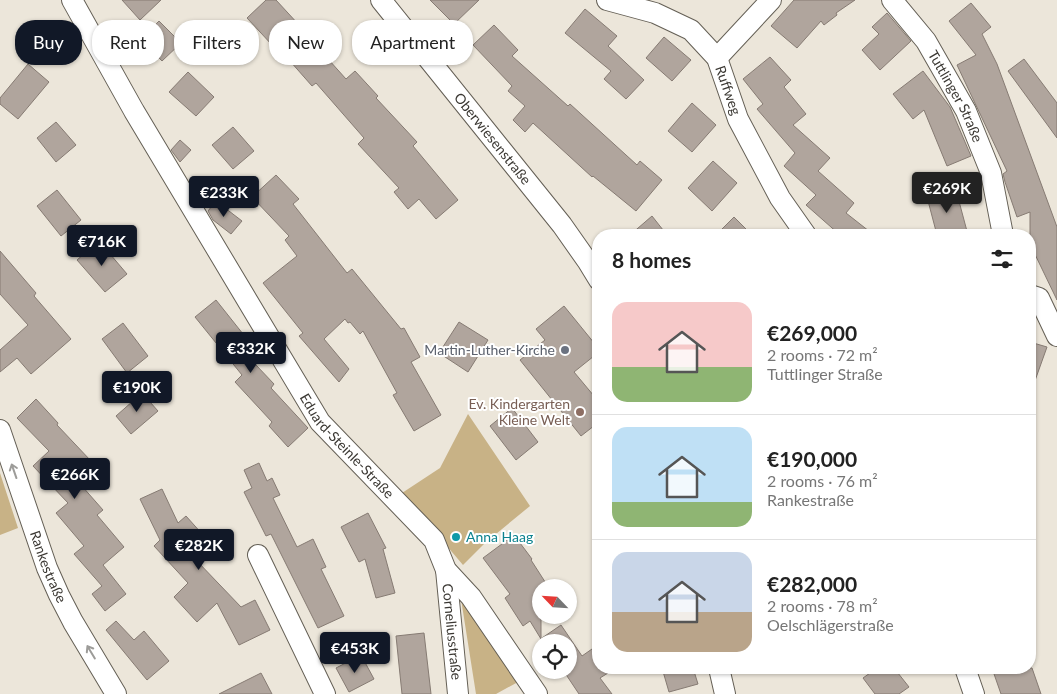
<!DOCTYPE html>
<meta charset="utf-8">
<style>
body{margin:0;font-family:Lato,sans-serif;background:#f2f2f2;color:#222;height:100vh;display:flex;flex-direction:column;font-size:19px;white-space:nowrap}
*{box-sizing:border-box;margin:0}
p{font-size:16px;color:#767676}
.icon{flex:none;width:28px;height:28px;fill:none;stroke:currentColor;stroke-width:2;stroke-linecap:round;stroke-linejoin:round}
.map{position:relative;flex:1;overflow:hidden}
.details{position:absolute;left:592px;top:229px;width:444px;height:445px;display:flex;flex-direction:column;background:#fff;border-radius:20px;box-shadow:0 1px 4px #0004}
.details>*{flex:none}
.guide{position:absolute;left:15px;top:20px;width:475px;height:45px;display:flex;gap:10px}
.needle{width:32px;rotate:295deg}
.tools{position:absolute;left:532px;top:579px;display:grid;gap:10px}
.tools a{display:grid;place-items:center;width:45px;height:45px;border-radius:50%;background:#fff;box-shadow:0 1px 4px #0004;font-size:25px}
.price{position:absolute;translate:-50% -42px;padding:0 11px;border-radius:5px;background:#111827;color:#fff;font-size:16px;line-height:32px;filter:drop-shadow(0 1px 2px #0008)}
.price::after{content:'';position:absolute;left:50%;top:30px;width:15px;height:11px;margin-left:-8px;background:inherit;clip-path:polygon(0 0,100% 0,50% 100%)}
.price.current{background:#222;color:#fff}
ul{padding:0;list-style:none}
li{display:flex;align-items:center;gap:15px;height:125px;padding:0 20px}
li+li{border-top:1px solid #e0e0e0}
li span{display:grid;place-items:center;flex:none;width:140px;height:100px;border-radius:15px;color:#555}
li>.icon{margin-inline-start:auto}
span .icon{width:60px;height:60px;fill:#fffc;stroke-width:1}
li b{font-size:21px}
h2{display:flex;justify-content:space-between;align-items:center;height:60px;padding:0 20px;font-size:21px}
.tag{padding:0 18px;border-radius:20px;background:#fff;box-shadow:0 1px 4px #0004;font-size:18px;line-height:45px}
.tag.current{background:#111827;color:#fff}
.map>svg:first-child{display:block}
.green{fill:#c8b286}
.building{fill:#b0a59d;stroke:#867b73}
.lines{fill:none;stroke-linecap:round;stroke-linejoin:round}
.street-casing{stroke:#645f55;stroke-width:22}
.street{stroke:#fff;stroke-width:20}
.oneway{stroke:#9d9c99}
.worship-dot{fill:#6b7280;stroke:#fff;stroke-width:2}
.education-dot{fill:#8d6e63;stroke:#fff;stroke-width:2}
.culture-dot{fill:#0f9aa8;stroke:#fff;stroke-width:2}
.labels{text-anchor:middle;stroke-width:4;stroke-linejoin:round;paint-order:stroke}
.street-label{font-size:14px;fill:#3b3833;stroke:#fff}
.worship-label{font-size:14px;fill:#5b616d;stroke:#fff;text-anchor:end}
.education-label{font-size:14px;fill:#785e54;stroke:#fff;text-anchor:end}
.culture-label{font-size:14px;fill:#0d838f;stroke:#fff;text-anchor:start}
</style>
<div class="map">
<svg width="1057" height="694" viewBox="0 0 1057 694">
<rect width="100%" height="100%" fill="#ece6da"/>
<path class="green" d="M468,414L530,506L485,543L463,565L402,493L440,468Z
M0,473L18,528L0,535Z
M461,599L518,682L496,694H476Z"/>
<path class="building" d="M122,0H161L140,20Z
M266,0H276L311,38L316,34L326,45L320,50L346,79L355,71L378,96L376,98L417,142L413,146L458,200L436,219L419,199L408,209L394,192L399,188L358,144L364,138L316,83L312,86L275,44L273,46L247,18Z
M430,0H479L454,24Z
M794,0H855L836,13L837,15L824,25L821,21L797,48L771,26Z
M971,3L991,27L982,34L997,64L1057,227V300L1030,244V212L1017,217L1005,182L1003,174L1007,171L957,65L976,55L949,21Z
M585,9L617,36L608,46L644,80L626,99L604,79L611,71L565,33Z
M887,13L911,41L880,70L862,50L879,34L872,27Z
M159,21L181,43L162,61L141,39Z
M494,25L518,50L512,56L568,106L570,104L637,165L640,161L662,180L636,211L593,176L592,177L533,123L525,132L513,120L525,106L508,91L512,86L473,45Z
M455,27L466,40L453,52L442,39Z
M664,37L691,60L672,81L646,58Z
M770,57L791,80L784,87L806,114L793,125L830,158L818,171L854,203L846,213L874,235H840L806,205L816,195L784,166L795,153L757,109L763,104L743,79Z
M1024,59L1057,103V138L1008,71Z
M28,64L49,82L18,119L0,104V98Z
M923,71L950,107L971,156L947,166L924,110L913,119L893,94Z
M188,72L214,97L196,116L169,92Z
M692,103L716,125L692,152L668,131Z
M56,122L76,145L56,162L37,138Z
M233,127L254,151L233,169L212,145Z
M180,140L191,150L180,162L171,150Z
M713,161L737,183L712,211L688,188Z
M276,175L299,199L293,204L347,273L352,269L401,329L404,328L420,357L411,362L441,415L414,431L393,395L397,393L363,331L360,334L350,322L348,323L345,319L324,339L349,369L339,382L299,336L303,333L263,283L297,256L285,240L289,236L252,197Z
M57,190L81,220L61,236L37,206Z
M956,190L968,235H937L927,197Z
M216,201L242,221L231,234L213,220L208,211Z
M652,216L667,235H630Z
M734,217L752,235H716Z
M99,241L127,274L105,292L77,260Z
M0,251L36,293L34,296L71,339L31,374L17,358L0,372V350L28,325L0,294Z
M216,300L247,339L238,346L274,384L271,388L308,428L288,447L269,426L272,422L235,382L242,375L195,317Z
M564,306L599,349V352L574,372L599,402V422L581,436L520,360L545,340L536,329Z
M459,322L488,340L468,372L439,353Z
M123,323L148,356L127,373L102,339Z
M1030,342L1047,347L1032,389H1030Z
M142,393L158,411L131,434L116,416Z
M36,399L58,423L57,425L91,461L74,477L103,510L97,515L124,547L103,565L126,594L105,611L92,594L102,586L74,554L84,546L56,513L68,503L33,466L49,451L17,418Z
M512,408L538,442L516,460L490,426Z
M259,463L267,481L272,478L280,495L273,498L297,547L313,539L326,567L321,569L344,616L318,628L271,534L266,536L244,492L252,488L244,470Z
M162,489L178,523L186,516L212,545L196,560L241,607L255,600L270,630L239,645L217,603L197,622L174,597L188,583L154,546L160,540L140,499Z
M368,513L386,548L383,549L395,593L376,598L365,559L359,562L341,527Z
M514,535L532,559L531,560L549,588H541V639L530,621L523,626L505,598L510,594L483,558Z
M116,621L134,640L144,631L169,661L147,680L106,630Z
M561,625L582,656L592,649L599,659V668H604L608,673L600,678L612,694H579L563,670H569V642H545L542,638Z
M424,633L431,694H402L396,636Z
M361,655L374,679L349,692L336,668Z
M662,668H693L698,684L669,692Z
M877,668H894L909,687L899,694H875L863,678Z
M1004,668H1032L1041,694H1001L993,671Z
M261,673L272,694H219Z"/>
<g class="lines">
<g class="street-casing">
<g id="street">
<path id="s1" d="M72,0L134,111L320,422L434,540L446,570L471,597L537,694"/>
<path id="s2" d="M381,0L562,225L588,262L599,280"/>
<path id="s3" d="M607,0L655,13L691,30L717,58L738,119L780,198L806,235"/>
<path id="s4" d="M892,0L926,41L966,111L991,173L1003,235"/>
<path d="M717,58L771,0"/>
<path d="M1030,295L1039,298L1057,336"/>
<path id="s5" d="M0,430L47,568L59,595L73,622L116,694"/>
<path d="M258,555L325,694"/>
<path id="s6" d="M446,570L458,694"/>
<path d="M719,668L725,694"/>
<path d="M965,668L974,694"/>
</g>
</g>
<use href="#street" class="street"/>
</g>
<defs><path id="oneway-shaft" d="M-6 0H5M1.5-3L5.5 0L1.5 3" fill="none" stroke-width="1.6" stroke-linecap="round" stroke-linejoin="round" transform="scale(1.25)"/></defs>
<g class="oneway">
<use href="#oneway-shaft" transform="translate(14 471) rotate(-109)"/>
<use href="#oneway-shaft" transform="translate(91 652) rotate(-121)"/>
</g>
<circle class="worship-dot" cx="565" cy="350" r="5"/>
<circle class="education-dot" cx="580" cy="412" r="5"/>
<circle class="culture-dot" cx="456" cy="537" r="5"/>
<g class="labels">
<g class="street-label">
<text dy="5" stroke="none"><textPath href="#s3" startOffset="162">Ruffweg</textPath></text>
<text dy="5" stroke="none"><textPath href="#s4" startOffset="116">Tuttlinger Straße</textPath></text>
<text dy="5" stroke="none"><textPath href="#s2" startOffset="178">Oberwiesenstraße</textPath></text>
<text dy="5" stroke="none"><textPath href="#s1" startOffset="525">Eduard-Steinle-Straße</textPath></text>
<text dy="5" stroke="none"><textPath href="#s5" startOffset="145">Rankestraße</textPath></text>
<text dy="5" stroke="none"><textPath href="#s6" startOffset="62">Corneliusstraße</textPath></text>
</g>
<g class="worship-label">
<text x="555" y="355">Martin-Luther-Kirche</text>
</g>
<g class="education-label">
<text x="570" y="409">Ev. Kindergarten<tspan x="570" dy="16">Kleine Welt</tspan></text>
</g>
<g class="culture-label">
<text x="466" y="542">Anna Haag</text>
</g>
</g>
</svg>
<div class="tools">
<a><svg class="needle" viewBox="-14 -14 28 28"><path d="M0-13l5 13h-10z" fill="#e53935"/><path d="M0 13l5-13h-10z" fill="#767676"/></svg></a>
<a><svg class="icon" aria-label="locate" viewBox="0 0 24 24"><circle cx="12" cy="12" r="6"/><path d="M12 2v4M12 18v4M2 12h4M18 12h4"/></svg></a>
</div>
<b class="price current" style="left:947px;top:214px">€269K</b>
<b class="price" style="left:224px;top:218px">€233K</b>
<b class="price" style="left:102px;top:267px">€716K</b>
<b class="price" style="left:251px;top:374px">€332K</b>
<b class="price" style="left:137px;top:413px">€190K</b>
<b class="price" style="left:75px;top:500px">€266K</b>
<b class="price" style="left:199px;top:571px">€282K</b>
<b class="price" style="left:355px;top:674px">€453K</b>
<div class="guide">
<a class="tag current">Buy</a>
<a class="tag">Rent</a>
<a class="tag">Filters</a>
<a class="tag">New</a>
<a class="tag">Apartment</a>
</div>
<section class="details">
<h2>8 homes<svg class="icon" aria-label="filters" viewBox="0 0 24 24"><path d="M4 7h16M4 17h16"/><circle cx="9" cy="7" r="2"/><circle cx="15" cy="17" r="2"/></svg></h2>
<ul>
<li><span style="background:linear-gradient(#f6c9c9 65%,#8fb573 0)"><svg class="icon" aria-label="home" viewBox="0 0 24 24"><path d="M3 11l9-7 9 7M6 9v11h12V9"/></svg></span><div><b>€269,000</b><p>2 rooms · 72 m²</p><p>Tuttlinger Straße</p></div></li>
<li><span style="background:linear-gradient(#bfe0f5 75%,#8fb573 0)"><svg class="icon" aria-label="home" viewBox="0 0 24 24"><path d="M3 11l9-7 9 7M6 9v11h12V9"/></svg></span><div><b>€190,000</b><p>2 rooms · 76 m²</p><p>Rankestraße</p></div></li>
<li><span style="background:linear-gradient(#c9d6e8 60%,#b9a48a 0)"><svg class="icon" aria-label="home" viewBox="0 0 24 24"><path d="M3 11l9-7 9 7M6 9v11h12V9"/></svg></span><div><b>€282,000</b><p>2 rooms · 78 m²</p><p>Oelschlägerstraße</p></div></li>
</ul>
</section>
</div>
